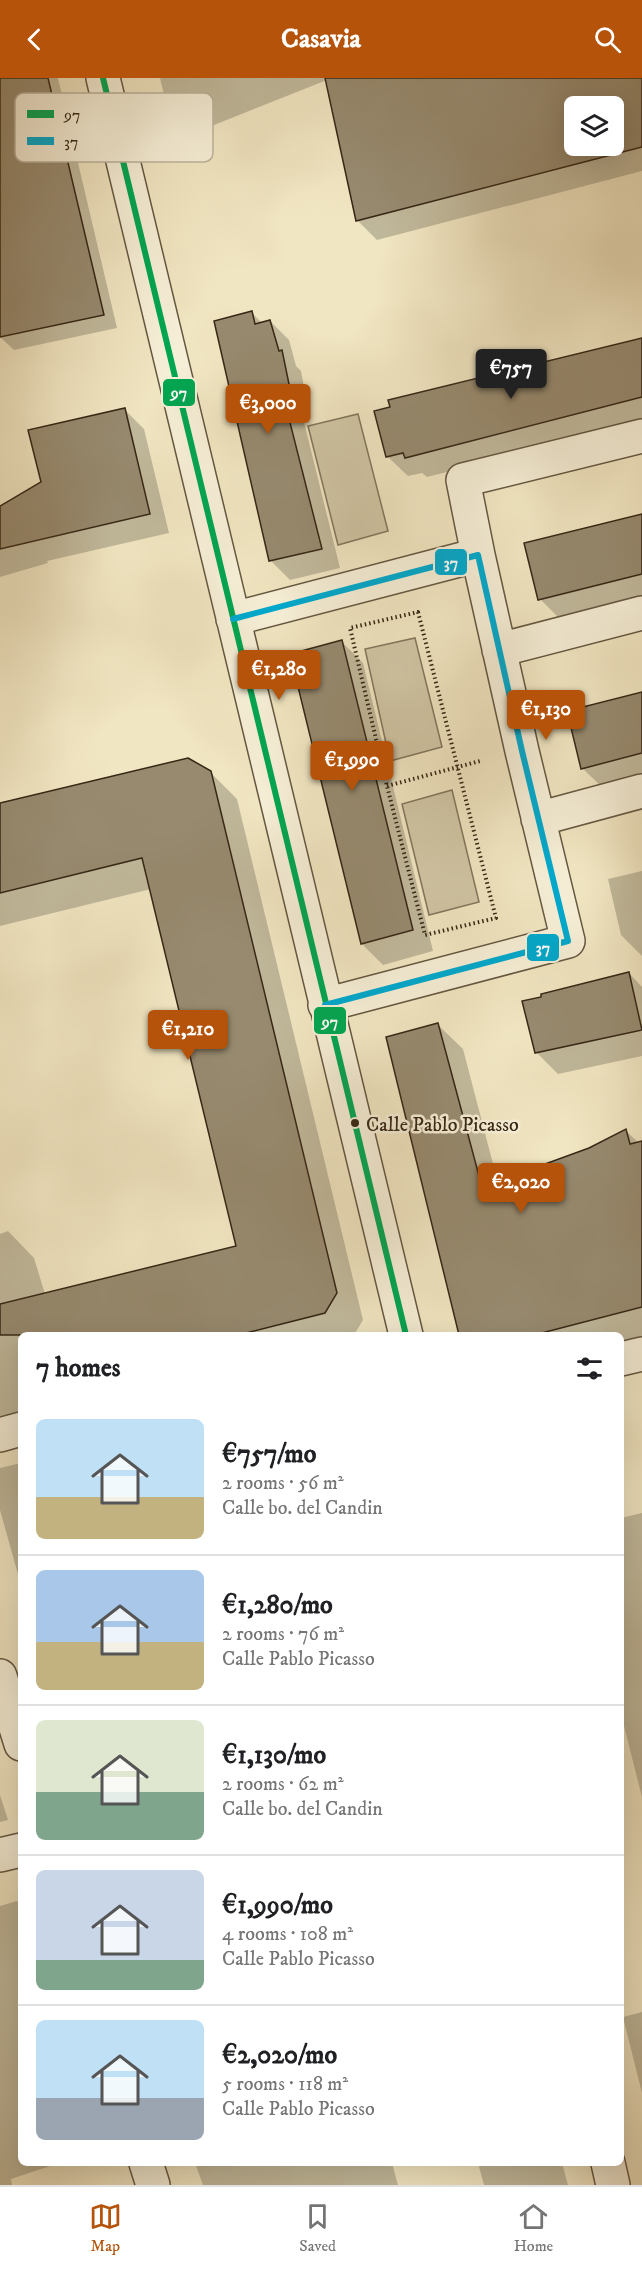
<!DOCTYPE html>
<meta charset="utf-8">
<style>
body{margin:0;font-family:"IM FELL DW Pica",serif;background:#f6f6f6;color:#202124;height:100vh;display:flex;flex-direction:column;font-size:22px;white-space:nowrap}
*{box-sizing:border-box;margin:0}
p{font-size:20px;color:#757577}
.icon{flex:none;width:33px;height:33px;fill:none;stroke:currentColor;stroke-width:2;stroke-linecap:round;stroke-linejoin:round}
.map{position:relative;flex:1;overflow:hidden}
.drawer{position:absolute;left:18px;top:1254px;width:606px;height:834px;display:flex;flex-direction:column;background:#fff;border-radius:9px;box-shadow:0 6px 24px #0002}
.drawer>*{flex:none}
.buttons{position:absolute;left:564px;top:18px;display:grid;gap:12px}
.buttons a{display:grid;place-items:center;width:60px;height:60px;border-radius:9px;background:#fff;box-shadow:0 6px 24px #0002;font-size:30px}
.price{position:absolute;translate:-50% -51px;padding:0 14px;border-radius:6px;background:#b45309;color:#fff;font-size:20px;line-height:39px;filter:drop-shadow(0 2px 3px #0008)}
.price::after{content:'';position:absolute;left:50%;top:36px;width:18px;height:14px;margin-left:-9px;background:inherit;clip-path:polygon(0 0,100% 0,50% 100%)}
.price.selected{background:#222;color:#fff}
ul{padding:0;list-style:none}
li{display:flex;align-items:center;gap:18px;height:150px;padding:0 18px}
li+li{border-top:2px solid #e0e0e0}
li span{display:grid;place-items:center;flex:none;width:168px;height:120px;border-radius:9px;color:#555}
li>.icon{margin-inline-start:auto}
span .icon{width:72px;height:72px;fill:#fffc;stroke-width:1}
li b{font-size:26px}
h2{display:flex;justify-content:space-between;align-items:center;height:72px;padding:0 18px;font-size:26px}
header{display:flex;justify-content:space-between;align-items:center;height:78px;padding:0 18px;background:#b45309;color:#fff;font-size:27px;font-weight:800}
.dock{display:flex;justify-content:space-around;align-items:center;height:84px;border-top:2px solid #e0e0e0;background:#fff;font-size:16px;color:#757577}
.dock a{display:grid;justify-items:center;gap:3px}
.dock .selected{color:#b45309}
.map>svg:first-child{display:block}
.green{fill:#d1c6a5;stroke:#84765e;stroke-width:1.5}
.shadow{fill:#0003;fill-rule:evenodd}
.building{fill:#978a6f;stroke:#362716;stroke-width:1.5;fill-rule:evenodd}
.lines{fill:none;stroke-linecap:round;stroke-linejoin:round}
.minor-casing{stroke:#655741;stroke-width:36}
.path{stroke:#362716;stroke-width:4;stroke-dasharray:1.5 3;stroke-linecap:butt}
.minor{stroke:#f6efd7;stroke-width:33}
.bus-1-casing{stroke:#f6efd7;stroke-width:10}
.bus-2-casing{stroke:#f6efd7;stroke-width:10}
.bus-1{stroke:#00a651;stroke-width:6}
.bus-2{stroke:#00a9ce;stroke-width:6}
.bus-dot{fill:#362716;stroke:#f6efd7;stroke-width:2}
.labels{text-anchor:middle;stroke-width:5;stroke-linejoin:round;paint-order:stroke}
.bus-label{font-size:20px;fill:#362716;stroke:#f6efd7;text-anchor:start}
.key{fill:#f6efd7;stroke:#bcb39d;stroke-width:1.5}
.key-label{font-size:16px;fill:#362716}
.line-badge{stroke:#f6efd7;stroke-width:2}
.badge-label{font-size:16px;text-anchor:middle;font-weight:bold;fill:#fff}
</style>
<header><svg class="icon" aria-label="back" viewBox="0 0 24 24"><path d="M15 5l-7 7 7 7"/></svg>Casavia<svg class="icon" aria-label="search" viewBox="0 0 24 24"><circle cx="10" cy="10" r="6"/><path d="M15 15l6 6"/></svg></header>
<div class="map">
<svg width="642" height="2107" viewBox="0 0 642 2107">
<rect width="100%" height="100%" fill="#f1e6c2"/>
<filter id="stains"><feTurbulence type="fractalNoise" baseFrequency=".00333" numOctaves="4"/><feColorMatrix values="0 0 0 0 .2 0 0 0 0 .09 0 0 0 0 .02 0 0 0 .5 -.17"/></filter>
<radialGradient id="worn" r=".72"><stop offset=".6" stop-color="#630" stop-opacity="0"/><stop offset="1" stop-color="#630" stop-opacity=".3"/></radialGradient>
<path class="green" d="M358,336L388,453L338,467L308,348Z
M415,560L442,669L390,683L365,571Z
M452,712L479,824L429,837L402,726Z"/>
<path class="shadow" d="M0,0H58L117,250L14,272L0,259Z
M160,0H642V93L377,162L357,142L327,2L189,57L169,37ZM574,28H614V68H574Z
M252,235L262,245L270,243L289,262L296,288L301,293L308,330L301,332L340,490L290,502L271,483L216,244Z
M642,262V345L427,399L422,395L408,398L387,378Z
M125,332L144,351L169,455L47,483L48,485L0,499V429L43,404Z
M642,437V522L561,542L540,521Z
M342,564L363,585L433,873L383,887L362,866Z
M642,616V702L604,711L582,690Z
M210,694L237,721L363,1242L354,1257H21V1344L12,1346L0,1339V1156L8,1153L34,1180L45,1216L237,1169L151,811L0,848V726Z
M642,793V878L621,857L608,801Z
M629,895L642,909V978L558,996L536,974Z
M438,947L463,971L498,1105L590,1071L626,1053L639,1065H642V1260L621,1265V1257H525L472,1229Z
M21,1385V1507L0,1432V1390Z
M642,1435V1719L624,1648L621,1645V1440Z
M0,1717L8,1742L0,1744Z
M17,1823L21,1827V2085H59L11,2101L12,2107H0V1828Z
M642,1934V2015L623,1939Z
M195,2085H392L398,2107H203Z
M478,2085H562L568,2107H484Z"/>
<path class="building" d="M0,0H48L104,237L0,259Z
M325,0H642V69L356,143ZM574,28H614V68H574Z
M252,233L255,246L270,242L279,273L282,272L290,311L282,313L322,471L269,483L214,243Z
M642,260V319L405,380L403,375L386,379L374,333L390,329L388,322Z
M125,330L150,436L0,471V428L41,404L28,352Z
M642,436V496L538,522L524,465Z
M342,562L413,852L361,866L290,576Z
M642,614V675L581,691L567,633Z
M188,680L211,693L337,1215L325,1235L238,1257H0V1226L236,1168L142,780L0,815V725Z
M629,894L642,952L535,975L522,923L541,919V916Z
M438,945L482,1109L589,1070L626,1051L630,1066L642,1063V1229L534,1257H459L386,959Z"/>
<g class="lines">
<g class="minor-casing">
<path id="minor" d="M103,0L406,1257
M478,477L463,402L642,358
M233,541L478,477L522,673L568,863L325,927
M499,572L642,535
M538,741L642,713
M621,1281L642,1276
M0,1357L21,1351
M0,1598L21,1666
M0,1777L21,1772
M146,2085L153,2107
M608,2085L613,2107"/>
</g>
<path class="path" d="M418,534L496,840L425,857L387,708L350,550Z
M387,708L480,683"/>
<use href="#minor" class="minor"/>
<g class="bus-1-casing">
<path id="bus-1" d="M103,0L406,1257"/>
</g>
<g class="bus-2-casing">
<path id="bus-2" d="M233,541L478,477L522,673L568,863L325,927"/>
</g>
<use href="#bus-1" class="bus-1"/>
<use href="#bus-2" class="bus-2"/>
</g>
<circle class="bus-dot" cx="355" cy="1045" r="5"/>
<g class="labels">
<g class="bus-label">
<text x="366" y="1053">Calle Pablo Picasso</text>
</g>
</g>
<rect x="15" y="15" width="198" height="69" rx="9" class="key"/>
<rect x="27" y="32" width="27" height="8" fill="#00a651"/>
<rect x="27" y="59" width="27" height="8" fill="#00a9ce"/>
<g class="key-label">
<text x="64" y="42">97</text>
<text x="64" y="69">37</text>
</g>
<g class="line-badge">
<rect x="162" y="300" width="34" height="29" rx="6" fill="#00a651"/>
<rect x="434" y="470" width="34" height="28" rx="6" fill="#00a9ce"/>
<rect x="526" y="855" width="34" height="29" rx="6" fill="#00a9ce"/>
<rect x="313" y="928" width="34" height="29" rx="6" fill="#00a651"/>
</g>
<g class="badge-label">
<text x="179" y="320">97</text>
<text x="451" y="490">37</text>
<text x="543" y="875">37</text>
<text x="330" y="949">97</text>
</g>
<rect width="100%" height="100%" filter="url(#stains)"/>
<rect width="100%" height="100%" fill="url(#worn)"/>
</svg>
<div class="buttons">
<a><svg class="icon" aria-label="layers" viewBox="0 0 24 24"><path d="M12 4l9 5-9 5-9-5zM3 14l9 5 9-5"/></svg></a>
</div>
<b class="price selected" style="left:511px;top:322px">€757</b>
<b class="price" style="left:268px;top:357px">€3,000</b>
<b class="price" style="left:279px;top:623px">€1,280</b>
<b class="price" style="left:546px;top:663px">€1,130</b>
<b class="price" style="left:352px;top:714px">€1,990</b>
<b class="price" style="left:188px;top:983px">€1,210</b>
<b class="price" style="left:521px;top:1136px">€2,020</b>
<section class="drawer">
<h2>7 homes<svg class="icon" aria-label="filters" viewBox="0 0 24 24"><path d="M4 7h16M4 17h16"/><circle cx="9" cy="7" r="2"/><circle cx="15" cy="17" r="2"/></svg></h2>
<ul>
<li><span style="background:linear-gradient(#bfe0f5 65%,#c2b280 0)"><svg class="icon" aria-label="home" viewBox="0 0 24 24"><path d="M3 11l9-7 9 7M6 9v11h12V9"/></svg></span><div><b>€757/mo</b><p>2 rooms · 56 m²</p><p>Calle bo. del Candin</p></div></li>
<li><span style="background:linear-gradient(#a9c7e8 60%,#c2b280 0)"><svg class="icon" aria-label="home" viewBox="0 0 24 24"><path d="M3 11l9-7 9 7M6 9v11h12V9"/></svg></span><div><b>€1,280/mo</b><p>2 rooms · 76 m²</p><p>Calle Pablo Picasso</p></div></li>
<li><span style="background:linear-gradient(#dfe7d0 60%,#7fa58c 0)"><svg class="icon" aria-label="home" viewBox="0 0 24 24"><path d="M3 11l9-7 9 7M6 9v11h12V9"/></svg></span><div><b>€1,130/mo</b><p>2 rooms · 62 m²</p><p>Calle bo. del Candin</p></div></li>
<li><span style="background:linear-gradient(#c9d6e8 75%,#7fa58c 0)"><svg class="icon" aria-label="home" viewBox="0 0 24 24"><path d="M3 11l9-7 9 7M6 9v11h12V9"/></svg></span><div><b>€1,990/mo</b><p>4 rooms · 108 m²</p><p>Calle Pablo Picasso</p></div></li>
<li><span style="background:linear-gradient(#bfe0f5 65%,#9aa5b1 0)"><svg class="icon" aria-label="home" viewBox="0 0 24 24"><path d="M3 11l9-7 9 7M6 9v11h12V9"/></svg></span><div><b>€2,020/mo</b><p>5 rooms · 118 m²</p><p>Calle Pablo Picasso</p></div></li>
</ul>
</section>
</div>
<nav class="dock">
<a class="selected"><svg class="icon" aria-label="map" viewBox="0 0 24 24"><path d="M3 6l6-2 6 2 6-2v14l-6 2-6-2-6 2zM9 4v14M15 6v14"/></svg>Map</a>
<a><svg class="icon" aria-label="saved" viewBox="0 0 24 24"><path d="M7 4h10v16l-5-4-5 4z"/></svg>Saved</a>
<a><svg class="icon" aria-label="home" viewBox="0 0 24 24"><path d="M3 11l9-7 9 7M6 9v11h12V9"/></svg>Home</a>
</nav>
